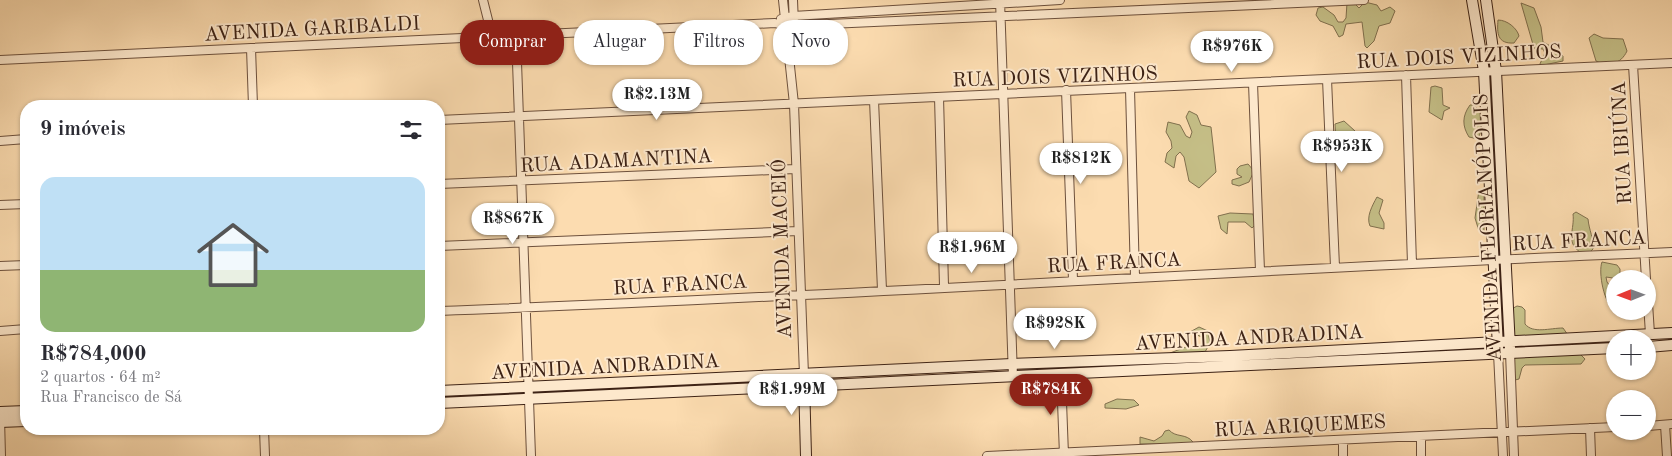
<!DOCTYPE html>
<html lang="pt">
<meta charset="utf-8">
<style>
body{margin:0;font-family:"Old Standard TT",serif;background:#f7f7f7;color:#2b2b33;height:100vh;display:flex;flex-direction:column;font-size:19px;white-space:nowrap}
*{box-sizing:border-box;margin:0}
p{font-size:16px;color:#7c7c81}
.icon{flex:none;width:28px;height:28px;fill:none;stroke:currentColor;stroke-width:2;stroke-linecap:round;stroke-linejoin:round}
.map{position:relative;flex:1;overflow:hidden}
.sheet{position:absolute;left:20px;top:100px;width:425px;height:335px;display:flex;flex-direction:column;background:#fff;border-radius:20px;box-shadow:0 1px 4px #0004}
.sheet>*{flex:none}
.banner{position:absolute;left:460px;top:20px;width:475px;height:45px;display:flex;gap:10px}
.needle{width:32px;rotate:269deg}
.controls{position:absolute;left:1606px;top:270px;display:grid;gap:10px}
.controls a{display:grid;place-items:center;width:50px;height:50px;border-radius:50%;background:#fff;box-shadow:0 1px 4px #0004;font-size:25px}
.price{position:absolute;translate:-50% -42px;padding:0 11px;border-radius:18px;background:#fff;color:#222;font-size:16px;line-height:32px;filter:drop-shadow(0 1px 2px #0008)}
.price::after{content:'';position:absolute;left:50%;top:30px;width:15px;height:11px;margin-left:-8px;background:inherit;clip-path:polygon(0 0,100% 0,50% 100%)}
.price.active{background:#8f2418;color:#fff}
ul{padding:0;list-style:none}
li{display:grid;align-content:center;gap:10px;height:265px;padding:0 20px}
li+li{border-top:1px solid #e1e1e2}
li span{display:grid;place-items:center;height:155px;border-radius:15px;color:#555}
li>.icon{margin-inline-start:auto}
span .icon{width:90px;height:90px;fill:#fffc;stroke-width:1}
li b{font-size:21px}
h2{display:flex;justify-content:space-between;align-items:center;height:60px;padding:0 20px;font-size:21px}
.chip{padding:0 18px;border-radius:20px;background:#fff;box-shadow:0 1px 4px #0004;font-size:18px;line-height:45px}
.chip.active{background:#8f2418;color:#fff}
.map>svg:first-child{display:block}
.green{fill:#c5bf87;stroke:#81704e}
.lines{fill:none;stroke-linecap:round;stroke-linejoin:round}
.street-casing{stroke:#6d503c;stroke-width:10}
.secondary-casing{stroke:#3d2215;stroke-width:12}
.street{stroke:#fde8cc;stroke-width:8}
.secondary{stroke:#fde8cc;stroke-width:10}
.labels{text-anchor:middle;stroke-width:4;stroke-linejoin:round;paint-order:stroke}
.street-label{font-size:20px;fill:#3d2215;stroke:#fde8cc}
</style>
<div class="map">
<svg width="1672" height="456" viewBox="0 0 1672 456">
<rect width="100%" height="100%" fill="#fcdcb0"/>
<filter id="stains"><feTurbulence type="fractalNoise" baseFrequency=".004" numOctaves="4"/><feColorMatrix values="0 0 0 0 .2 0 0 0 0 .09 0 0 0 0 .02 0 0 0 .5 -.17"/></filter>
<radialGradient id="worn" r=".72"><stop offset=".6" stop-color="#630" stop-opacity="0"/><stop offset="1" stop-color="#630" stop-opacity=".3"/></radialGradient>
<path class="green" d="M1365,2L1377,5L1381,11L1390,7L1395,11L1390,23L1379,26L1374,41L1367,48L1365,46L1362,22L1346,24L1343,35L1339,37L1333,26L1320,21L1316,15L1318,8L1323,7L1334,15L1338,22H1343L1346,18L1347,3H1354L1359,8Z
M1521,3L1534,8L1541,27L1543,42L1556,49L1563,56V61L1539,66L1545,53L1543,49L1534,48Z
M1498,20C1507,20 1517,28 1519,36L1514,43C1497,44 1497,33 1498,20Z
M1594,34L1603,38L1623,39L1627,51C1621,64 1609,67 1596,61L1589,38Z
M1435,86L1442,88L1443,105L1450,108L1444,111L1442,120L1429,112L1431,87Z
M1470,105H1474L1480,112L1481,131L1478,139L1469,137C1462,126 1462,116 1470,105Z
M1189,111L1197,115L1201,125L1211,127L1216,172L1199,188L1189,181L1184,157L1180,152L1176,156L1174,168L1165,162L1167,153L1172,148L1171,141L1166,132L1168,122L1180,125L1186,136L1190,138L1192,132L1186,117Z
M1344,121L1355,131L1356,154L1354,156L1348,136H1339L1338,143H1336L1335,124Z
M1248,164L1254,171L1249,182L1239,186L1232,184V180L1242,177L1237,174V169L1240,166Z
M1479,190L1483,191L1484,196V232L1479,231L1475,218Z
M1377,197L1383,200L1379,213L1384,223V229L1370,226C1366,217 1372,206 1377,197Z
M1576,212L1588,219C1589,230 1594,239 1593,249L1589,253L1580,252C1565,242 1575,229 1573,214Z
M1230,213L1253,214L1255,225L1252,228L1245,222H1228L1227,234L1221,229L1218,216Z
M1602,262L1617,265L1620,269V279L1606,277L1607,282L1615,293V310C1604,305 1598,272 1602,262Z
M1517,306L1522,307L1525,310V324C1533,334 1550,328 1563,328L1568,335L1514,336L1510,310Z
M1199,327L1208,331L1210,343L1205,352L1174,356L1170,353L1186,347L1202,346L1204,338L1190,332Z
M1580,354L1585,359L1581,364L1525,365L1522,368L1519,379L1515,380L1512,363L1516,356Z
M1117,399L1134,400L1139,405L1126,409L1105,408V404Z
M1169,430C1176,438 1186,433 1193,442L1186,444H1140V437L1154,441L1162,436L1165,431Z"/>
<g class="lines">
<g class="street-casing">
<path id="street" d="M483,0L492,36
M783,0L794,104L804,375
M1000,0L1013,377
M781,19L793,16L1060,0
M516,34L531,456
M789,42L794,25L793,0
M251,48L253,106
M0,60L775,23L785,26L1364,0
M1633,65L1646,279
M1406,75L1412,264
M1327,79L1335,267
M1253,83L1260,271
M1130,89L1135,277
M1066,90L1073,280
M939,97L944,286
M874,100L882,290
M439,120L1672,63
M0,141L26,139
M439,184L795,169
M0,205L26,204
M439,246L798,231
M0,266L26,265
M1648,303L1650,334
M439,311C850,296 1261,269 1672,252
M0,331L26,329
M1510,352L1514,456
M1498,353L1503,456
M1061,375L1064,455
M0,418L1,456
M1665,425L1667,456
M1648,426L1672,424
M1590,428L1591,456
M264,429L265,456
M1421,436V456
M1343,440V456
M987,456L1615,427"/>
</g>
<g class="secondary-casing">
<path id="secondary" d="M1472,0L1484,71L1498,348
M1486,0L1496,71L1510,348
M1648,347L1672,345
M804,381L806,456
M439,391L1012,364L1230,356L1672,333
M439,403L1615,348
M0,412L26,411
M0,422L26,421"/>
</g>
<use href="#street" class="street"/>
<use href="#secondary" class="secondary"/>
</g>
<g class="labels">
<g class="street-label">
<text transform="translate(312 28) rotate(-3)" y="7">AVENIDA GARIBALDI</text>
<text transform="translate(1459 56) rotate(-3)" y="7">RUA DOIS VIZINHOS</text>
<text transform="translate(1055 76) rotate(-2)" y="7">RUA DOIS VIZINHOS</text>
<text transform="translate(1621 143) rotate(-93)" y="7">RUA IBIÚNA</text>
<text transform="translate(616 160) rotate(-3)" y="7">RUA ADAMANTINA</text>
<text transform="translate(1487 228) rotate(-93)" y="7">AVENIDA FLORIANÓPOLIS</text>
<text transform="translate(1579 240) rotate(-3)" y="7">RUA FRANCA</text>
<text transform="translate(781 249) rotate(-92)" y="7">AVENIDA MACEIÓ</text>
<text transform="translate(1114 262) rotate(-3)" y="7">RUA FRANCA</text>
<text transform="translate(680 284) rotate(-3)" y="7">RUA FRANCA</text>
<text transform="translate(1249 337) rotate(-3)" y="7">AVENIDA ANDRADINA</text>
<text transform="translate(605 366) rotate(-3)" y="7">AVENIDA ANDRADINA</text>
<text transform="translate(1300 425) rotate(-3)" y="7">RUA ARIQUEMES</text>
</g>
</g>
<rect width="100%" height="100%" filter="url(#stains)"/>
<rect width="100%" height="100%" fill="url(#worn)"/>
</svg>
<div class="controls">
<a><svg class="needle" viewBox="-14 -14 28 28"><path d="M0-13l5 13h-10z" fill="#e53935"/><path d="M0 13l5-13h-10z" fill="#7c7c81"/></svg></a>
<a>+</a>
<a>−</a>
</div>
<b class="price" style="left:1232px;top:73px">R$976K</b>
<b class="price" style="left:657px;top:121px">R$2.13M</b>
<b class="price" style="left:1342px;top:173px">R$953K</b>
<b class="price" style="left:1081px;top:185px">R$812K</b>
<b class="price" style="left:513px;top:245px">R$867K</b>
<b class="price" style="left:972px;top:274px">R$1.96M</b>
<b class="price" style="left:1055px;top:350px">R$928K</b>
<b class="price" style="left:792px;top:416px">R$1.99M</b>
<b class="price active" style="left:1051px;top:416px">R$784K</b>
<div class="banner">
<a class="chip active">Comprar</a>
<a class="chip">Alugar</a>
<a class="chip">Filtros</a>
<a class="chip">Novo</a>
</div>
<section class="sheet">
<h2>9 imóveis<svg class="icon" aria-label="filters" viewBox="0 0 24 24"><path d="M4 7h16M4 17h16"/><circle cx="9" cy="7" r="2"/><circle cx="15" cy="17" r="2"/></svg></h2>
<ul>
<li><span style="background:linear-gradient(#bfe0f5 60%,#8fb573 0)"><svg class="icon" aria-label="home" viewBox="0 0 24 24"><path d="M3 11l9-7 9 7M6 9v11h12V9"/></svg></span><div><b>R$784,000</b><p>2 quartos · 64 m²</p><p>Rua Francisco de Sá</p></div></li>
</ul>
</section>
</div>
